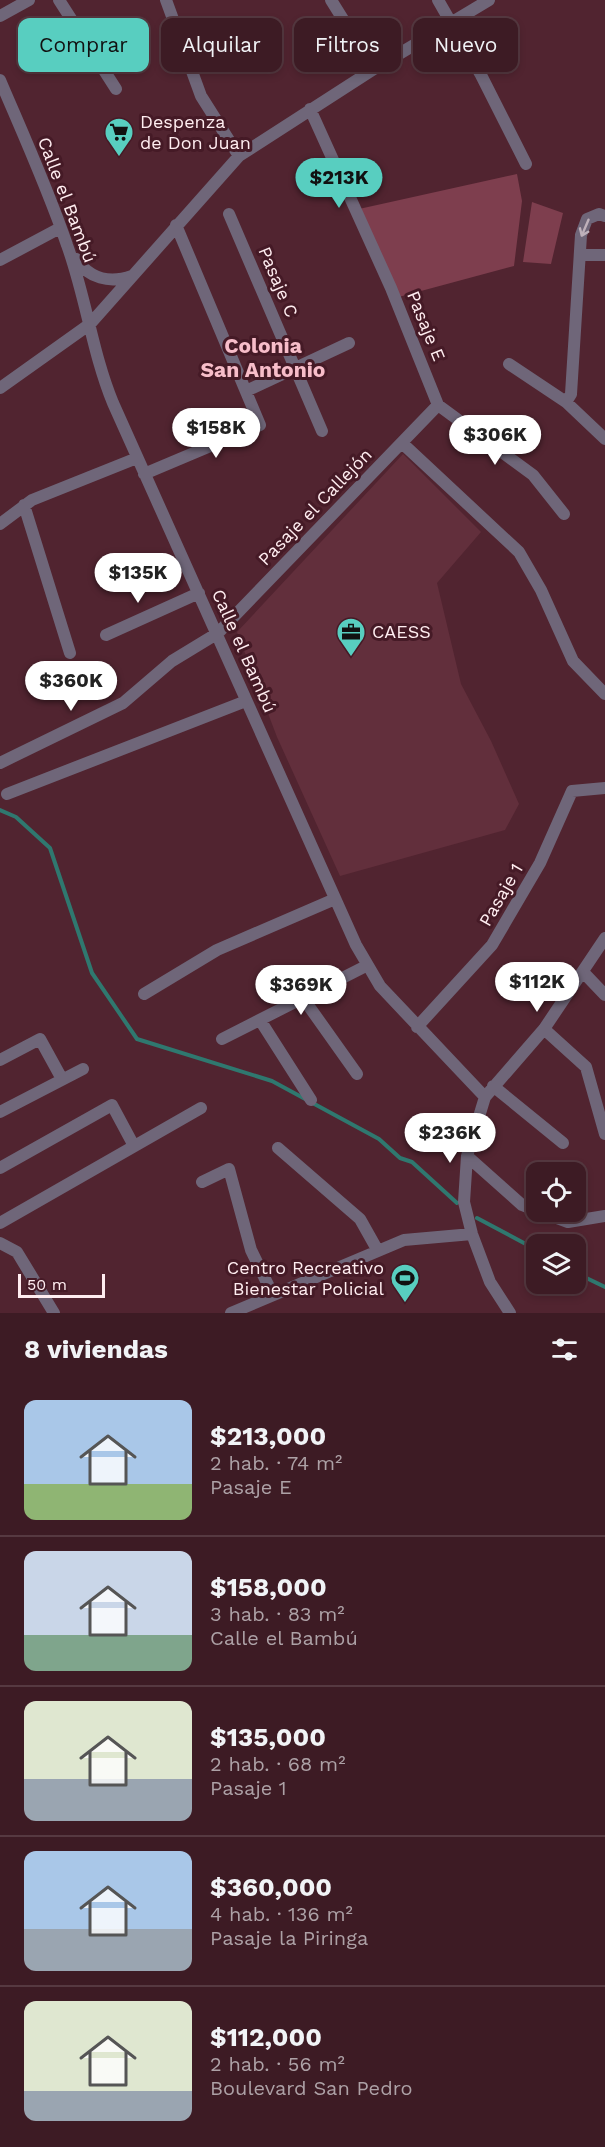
<!DOCTYPE html>
<html lang="es">
<meta charset="utf-8">
<style>
body{margin:0;font-family:"Work Sans",sans-serif;background:#482831;color:#f1f3f6;height:100vh;display:flex;flex-direction:column;font-size:22px;white-space:nowrap}
*{box-sizing:border-box;margin:0}
p{font-size:20px;color:#ada1a6}
.icon{flex:none;width:33px;height:33px;fill:none;stroke:currentColor;stroke-width:2;stroke-linecap:round;stroke-linejoin:round}
.map{position:relative;height:1313px;overflow:hidden}
.panel{display:flex;flex-direction:column;background:#3d1b24;flex:1}
.panel>*{flex:none}
.guide{position:absolute;left:18px;top:18px;width:570px;height:54px;display:flex;gap:12px}
.fabs{position:absolute;left:526px;top:1162px;display:grid;gap:12px}
.fabs a{display:grid;place-items:center;width:60px;height:60px;border-radius:12px;background:#3d1b24;box-shadow:0 3px 9px #0003,0 0 0 2px #563941;font-size:30px}
.scale{position:absolute;left:18px;bottom:15px;width:87px;box-sizing:border-box;padding-left:6px;border:3px solid #ffedf0;border-top:0;font-size:16px;line-height:21px;white-space:nowrap;color:#ffedf0;-webkit-text-stroke:4px #451a26;paint-order:stroke}
.price{position:absolute;translate:-50% -51px;padding:0 14px;border-radius:21px;background:#fff;color:#222;font-size:20px;line-height:39px;filter:drop-shadow(0 2px 3px #0008)}
.price::after{content:'';position:absolute;left:50%;top:36px;width:18px;height:14px;margin-left:-9px;background:inherit;clip-path:polygon(0 0,100% 0,50% 100%)}
.price.active{background:#58cec0;color:#111}
ul{padding:0;list-style:none}
li{display:flex;align-items:center;gap:18px;height:150px;padding:0 24px}
li+li{border-top:2px solid #563941}
li span{display:grid;place-items:center;flex:none;width:168px;height:120px;border-radius:12px;color:#555}
li>.icon{margin-inline-start:auto}
span .icon{width:72px;height:72px;fill:#fffc;stroke-width:1}
li b{font-size:26px}
h2{display:flex;justify-content:space-between;align-items:center;height:72px;padding:0 24px;font-size:26px}
.chip{padding:0 21px;border-radius:12px;background:#3d1b24;box-shadow:0 3px 9px #0003,0 0 0 2px #563941;font-size:21px;line-height:54px}
.chip.active{background:#58cec0;color:#111}
.map>svg:first-child{display:block}
.built{fill:#622f3c}
.green{fill:#7e3e4e}
.lines{fill:none;stroke-linecap:round;stroke-linejoin:round}
.stream{stroke:#2f786f;stroke-width:4}
.minor{stroke:#6f6679;stroke-width:12}
.oneway{stroke:#beb0ba}
.labels{text-anchor:middle;stroke-width:6;stroke-linejoin:round;paint-order:stroke}
.poi-label{font-size:18px;fill:#ffedf0;stroke:#451a26;text-anchor:start}
.street-label{font-size:18px;fill:#ffedf0;stroke:#451a26}
.quarter-label{font-size:21px;font-weight:bold;fill:#f7bdc9;stroke:#451a26}
</style>
<div class="map">
<svg width="605" height="1313" viewBox="0 0 605 1313">
<rect width="100%" height="100%" fill="#512430"/>
<path class="built" d="M403,454L481,532L437,583L461,684L491,741L519,804L505,830L340,876L277,737L237,632Z"/>
<path class="green" d="M517,174L522,201L514,266L395,298L359,209Z
M532,202L563,213L551,264L523,262Z"/>
<g class="lines">
<path class="stream" d="M0,810L16,817L50,848L92,973L137,1039L272,1081L379,1139L400,1158L412,1162L457,1203
M477,1218L537,1250
M576,1273L605,1287"/>
<path class="minor" d="M59,0L116,89
M166,0L201,96L239,156
M331,0L374,69
M438,0L481,75L526,164
M0,16L29,0
M0,80C23,134 48,189 67,245C86,297 92,352 113,403L356,945L380,986L485,1097
M310,109L391,288L438,405L533,475L564,514
M229,214L322,431
M580,255H605
M76,259C89,278 109,284 132,276
M0,260L60,228
M509,364L566,402L605,439
M0,388L90,324L239,156L374,69L489,0
M246,391L349,343
M566,402L571,394L581,235L587,219L599,214L605,216
M402,443L519,552L541,590L573,661L605,694
M144,474L260,425L176,225
M24,505L70,653
M0,524L32,500L137,458
M106,635L199,593
M0,763L123,703L172,661L218,633L438,405
M7,794L246,701
M584,973L605,995
M144,994L217,950L335,899
M303,998L357,1074
M260,1020L311,1100
M417,1027L492,945L540,863L572,791L605,788
M544,1029L586,1067L605,1134
M222,1039L366,966
M0,1060L40,1039L62,1079
M493,1086L563,1143
M0,1112L83,1069
M278,1148L360,1219L378,1251
M467,1156L522,1205L537,1211
M0,1168L112,1105L134,1146
M202,1182L229,1169L251,1250L273,1295
M541,1212L568,1222L605,1216
M0,1223L201,1108
M0,1243L17,1252L54,1313
M231,1313L404,1240L472,1234
M510,1313L490,1282L472,1234L464,1202L467,1156L485,1097L544,1029L605,938"/>
</g>
<defs><path id="oneway-shaft" d="M-6 0H5M1.5-3L5.5 0L1.5 3" fill="none" stroke-width="1.6" stroke-linecap="round" stroke-linejoin="round" transform="scale(1.5)"/></defs>
<use class="oneway" href="#oneway-shaft" transform="translate(585 228) rotate(113)"/>
<defs>
<g id="supermarket-pin" transform="scale(1.5)"><path d="M0 17L-7.5 6A9.5 9.5 0 1 1 7.5 6Z" fill="#58cec0" stroke="#451a26"/><path d="M-6-5.5h2.5l.6 2H6L4.5 2H-2.5L-4.4-4H-6ZM-1.5 3.2a1.3 1.3 0 1 0 .1 0ZM3 3.2a1.3 1.3 0 1 0 .1 0Z" fill="#111"/></g>
<g id="office-pin" transform="scale(1.5)"><path d="M0 17L-7.5 6A9.5 9.5 0 1 1 7.5 6Z" fill="#58cec0" stroke="#451a26"/><path d="M-6-3h4V-5.5h4V-3h4V5H-6ZM-1-4.5V-3h2v-1.5ZM-6 0V1H6V0Z" fill="#111"/></g>
<g id="stadium-pin" transform="scale(1.5)"><path d="M0 17L-7.5 6A9.5 9.5 0 1 1 7.5 6Z" fill="#58cec0" stroke="#451a26"/><path d="M0-5a6.5 5 0 1 0 0 10a6.5 5 0 1 0 0-10ZM-3.5-1.8h7v3.6h-7Z" fill="#111"/></g>
</defs>
<g fill-rule="evenodd">
<use href="#supermarket-pin" x="119" y="132"/>
<use href="#office-pin" x="351" y="632"/>
<use href="#stadium-pin" x="405" y="1278"/>
</g>
<g class="labels">
<g class="poi-label">
<text x="140" y="128">Despenza<tspan x="140" dy="21">de Don Juan</tspan></text>
<text x="372" y="638">CAESS</text>
<text x="384" y="1274" text-anchor="end">Centro Recreativo<tspan x="384" dy="21">Bienestar Policial</tspan></text>
</g>
<g class="street-label">
<text transform="translate(67 200) rotate(69)" y="6">Calle el Bambú</text>
<text transform="translate(278 282) rotate(67)" y="6">Pasaje C</text>
<text transform="translate(426 326) rotate(68)" y="6">Pasaje E</text>
<text transform="translate(315 507) rotate(-46)" y="6">Pasaje el Callejón</text>
<text transform="translate(244 651) rotate(66)" y="6">Calle el Bambú</text>
<text transform="translate(501 895) rotate(-60)" y="6">Pasaje 1</text>
</g>
<g class="quarter-label">
<text x="263" y="353">Colonia<tspan x="263" dy="24">San Antonio</tspan></text>
</g>
</g>
</svg>
<div class="fabs">
<a><svg class="icon" aria-label="locate" viewBox="0 0 24 24"><circle cx="12" cy="12" r="6"/><path d="M12 2v4M12 18v4M2 12h4M18 12h4"/></svg></a>
<a><svg class="icon" aria-label="layers" viewBox="0 0 24 24"><path d="M12 4l9 5-9 5-9-5zM3 14l9 5 9-5"/></svg></a>
</div>
<div class="scale">50 m</div>
<b class="price active" style="left:339px;top:209px">$213K</b>
<b class="price" style="left:216px;top:459px">$158K</b>
<b class="price" style="left:495px;top:466px">$306K</b>
<b class="price" style="left:138px;top:604px">$135K</b>
<b class="price" style="left:71px;top:712px">$360K</b>
<b class="price" style="left:537px;top:1013px">$112K</b>
<b class="price" style="left:301px;top:1016px">$369K</b>
<b class="price" style="left:450px;top:1164px">$236K</b>
<div class="guide">
<a class="chip active">Comprar</a>
<a class="chip">Alquilar</a>
<a class="chip">Filtros</a>
<a class="chip">Nuevo</a>
</div>
</div>
<section class="panel">
<h2>8 viviendas<svg class="icon" aria-label="filters" viewBox="0 0 24 24"><path d="M4 7h16M4 17h16"/><circle cx="9" cy="7" r="2"/><circle cx="15" cy="17" r="2"/></svg></h2>
<ul>
<li><span style="background:linear-gradient(#a9c7e8 70%,#8fb573 0)"><svg class="icon" aria-label="home" viewBox="0 0 24 24"><path d="M3 11l9-7 9 7M6 9v11h12V9"/></svg></span><div><b>$213,000</b><p>2 hab. · 74 m²</p><p>Pasaje E</p></div></li>
<li><span style="background:linear-gradient(#c9d6e8 70%,#7fa58c 0)"><svg class="icon" aria-label="home" viewBox="0 0 24 24"><path d="M3 11l9-7 9 7M6 9v11h12V9"/></svg></span><div><b>$158,000</b><p>3 hab. · 83 m²</p><p>Calle el Bambú</p></div></li>
<li><span style="background:linear-gradient(#dfe7d0 65%,#9aa5b1 0)"><svg class="icon" aria-label="home" viewBox="0 0 24 24"><path d="M3 11l9-7 9 7M6 9v11h12V9"/></svg></span><div><b>$135,000</b><p>2 hab. · 68 m²</p><p>Pasaje 1</p></div></li>
<li><span style="background:linear-gradient(#a9c7e8 65%,#9aa5b1 0)"><svg class="icon" aria-label="home" viewBox="0 0 24 24"><path d="M3 11l9-7 9 7M6 9v11h12V9"/></svg></span><div><b>$360,000</b><p>4 hab. · 136 m²</p><p>Pasaje la Piringa</p></div></li>
<li><span style="background:linear-gradient(#dfe7d0 75%,#9aa5b1 0)"><svg class="icon" aria-label="home" viewBox="0 0 24 24"><path d="M3 11l9-7 9 7M6 9v11h12V9"/></svg></span><div><b>$112,000</b><p>2 hab. · 56 m²</p><p>Boulevard San Pedro</p></div></li>
</ul>
</section>
